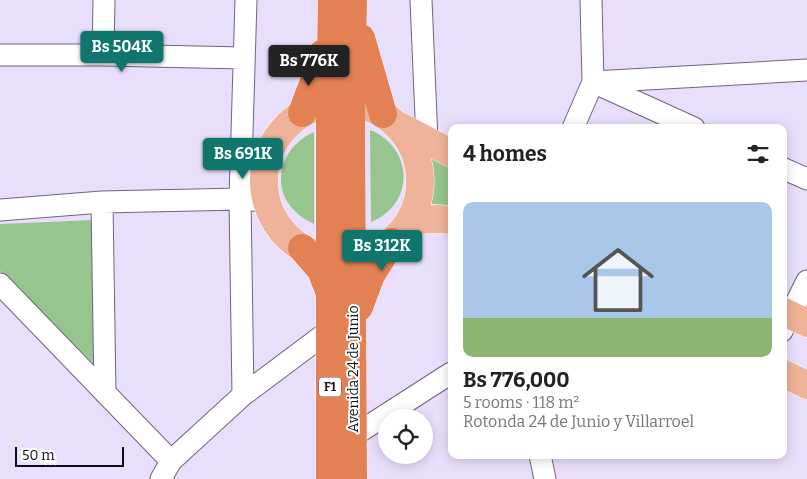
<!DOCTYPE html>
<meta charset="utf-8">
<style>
body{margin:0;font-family:Bitter,serif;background:#f2f2f2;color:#222;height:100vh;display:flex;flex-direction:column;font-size:19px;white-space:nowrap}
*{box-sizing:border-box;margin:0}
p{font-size:16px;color:#767676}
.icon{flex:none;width:28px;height:28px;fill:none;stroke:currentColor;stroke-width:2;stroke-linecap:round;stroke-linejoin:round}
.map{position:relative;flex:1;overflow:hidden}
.panel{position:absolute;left:448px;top:124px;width:339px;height:335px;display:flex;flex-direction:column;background:#fff;border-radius:10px;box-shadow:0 2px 12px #0003}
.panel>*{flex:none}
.buttons{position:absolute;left:378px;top:409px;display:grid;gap:10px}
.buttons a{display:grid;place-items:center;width:55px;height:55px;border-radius:50%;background:#fff;box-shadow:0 2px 12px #0003;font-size:25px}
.scale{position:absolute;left:15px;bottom:12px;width:109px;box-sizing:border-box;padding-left:5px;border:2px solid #100c16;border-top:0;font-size:14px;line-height:18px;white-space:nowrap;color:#100c16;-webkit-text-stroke:4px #fff;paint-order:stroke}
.price{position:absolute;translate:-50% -42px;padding:0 11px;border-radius:5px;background:#0f766e;color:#fff;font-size:16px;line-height:32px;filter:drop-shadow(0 1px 2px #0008)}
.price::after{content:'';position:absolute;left:50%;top:30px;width:15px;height:11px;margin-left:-8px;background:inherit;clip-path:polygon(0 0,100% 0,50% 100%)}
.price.selected{background:#222;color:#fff}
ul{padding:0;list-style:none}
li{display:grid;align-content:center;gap:10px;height:265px;padding:0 15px}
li+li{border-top:1px solid #e0e0e0}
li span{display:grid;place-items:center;height:155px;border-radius:10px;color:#555}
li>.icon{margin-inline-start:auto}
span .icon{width:90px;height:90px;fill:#fffc;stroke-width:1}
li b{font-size:21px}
h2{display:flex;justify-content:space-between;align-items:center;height:60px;padding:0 15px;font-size:21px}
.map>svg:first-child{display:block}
.green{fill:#96c58d}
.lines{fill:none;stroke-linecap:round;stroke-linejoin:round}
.minor-casing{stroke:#6f647f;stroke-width:23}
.major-casing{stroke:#fff;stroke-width:29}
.highway-casing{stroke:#fff;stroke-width:29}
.minor{stroke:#fff;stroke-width:21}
.major{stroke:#eeb398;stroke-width:28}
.highway{stroke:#e38054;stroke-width:28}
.labels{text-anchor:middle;stroke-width:4;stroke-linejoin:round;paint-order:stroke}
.shield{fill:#fff;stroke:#58555c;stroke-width:1}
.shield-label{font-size:12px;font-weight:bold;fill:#100c16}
.street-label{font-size:14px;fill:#100c16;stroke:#fff}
</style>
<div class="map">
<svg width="807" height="479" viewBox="0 0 807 479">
<rect width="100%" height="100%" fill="#eadefd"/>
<path class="green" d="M370,130C414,148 415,204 371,222Z
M314,132V224C307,220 300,217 295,211C268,185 283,145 314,132Z
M422,154L451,168V207L428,203C429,186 426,170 422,154Z
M93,220L98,368L0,271V224Z"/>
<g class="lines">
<g class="minor-casing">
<path id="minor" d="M421,0L427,141
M0,55H103L244,58
M103,55L104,0
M593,82L807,70
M595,83L694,128
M573,128L593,82L591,0
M782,168L807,179
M102,202L105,393
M0,210L102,202L240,199L267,201
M0,284L171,461
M782,331L807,281
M243,395L240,199L246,0
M353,436L451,373
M540,455L545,479
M161,479L171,461L243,395L330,330"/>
</g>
<g class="major-casing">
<path id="major" d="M264 181a78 78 0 1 1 156 0a78 78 0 1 1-156 0Z
M399,126L451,153
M410,220L440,219L451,220
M782,311L807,323
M782,373L807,385"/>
</g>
<g class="highway-casing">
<path id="highway" d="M361,38L383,114
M302,113L319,68L323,53
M302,248L321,270L329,291
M359,307L371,275L392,242
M330,479V103L332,0
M353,479L351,111L353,0"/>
</g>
<use href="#minor" class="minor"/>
<use href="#major" class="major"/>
<use href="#highway" class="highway"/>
</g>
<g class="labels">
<rect class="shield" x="319" y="377.5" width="22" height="19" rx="4"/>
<g class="shield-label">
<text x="330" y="391">F1</text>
</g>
<g class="street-label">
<text transform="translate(353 369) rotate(-90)" y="5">Avenida 24 de Junio</text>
</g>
</g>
</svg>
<div class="buttons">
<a><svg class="icon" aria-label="locate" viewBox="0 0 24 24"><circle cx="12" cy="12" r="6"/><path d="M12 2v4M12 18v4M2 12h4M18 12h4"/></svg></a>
</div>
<div class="scale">50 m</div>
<b class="price" style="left:122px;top:73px">Bs 504K</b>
<b class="price selected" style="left:309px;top:87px">Bs 776K</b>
<b class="price" style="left:243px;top:180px">Bs 691K</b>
<b class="price" style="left:382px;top:272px">Bs 312K</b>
<section class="panel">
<h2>4 homes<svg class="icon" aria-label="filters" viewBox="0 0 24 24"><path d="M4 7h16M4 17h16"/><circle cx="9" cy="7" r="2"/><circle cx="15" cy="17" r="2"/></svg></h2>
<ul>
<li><span style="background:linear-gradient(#a9c7e8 75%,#8fb573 0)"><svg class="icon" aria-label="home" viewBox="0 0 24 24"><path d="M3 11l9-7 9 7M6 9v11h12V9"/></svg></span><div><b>Bs 776,000</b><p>5 rooms · 118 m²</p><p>Rotonda 24 de Junio y Villarroel</p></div></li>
</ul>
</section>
</div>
